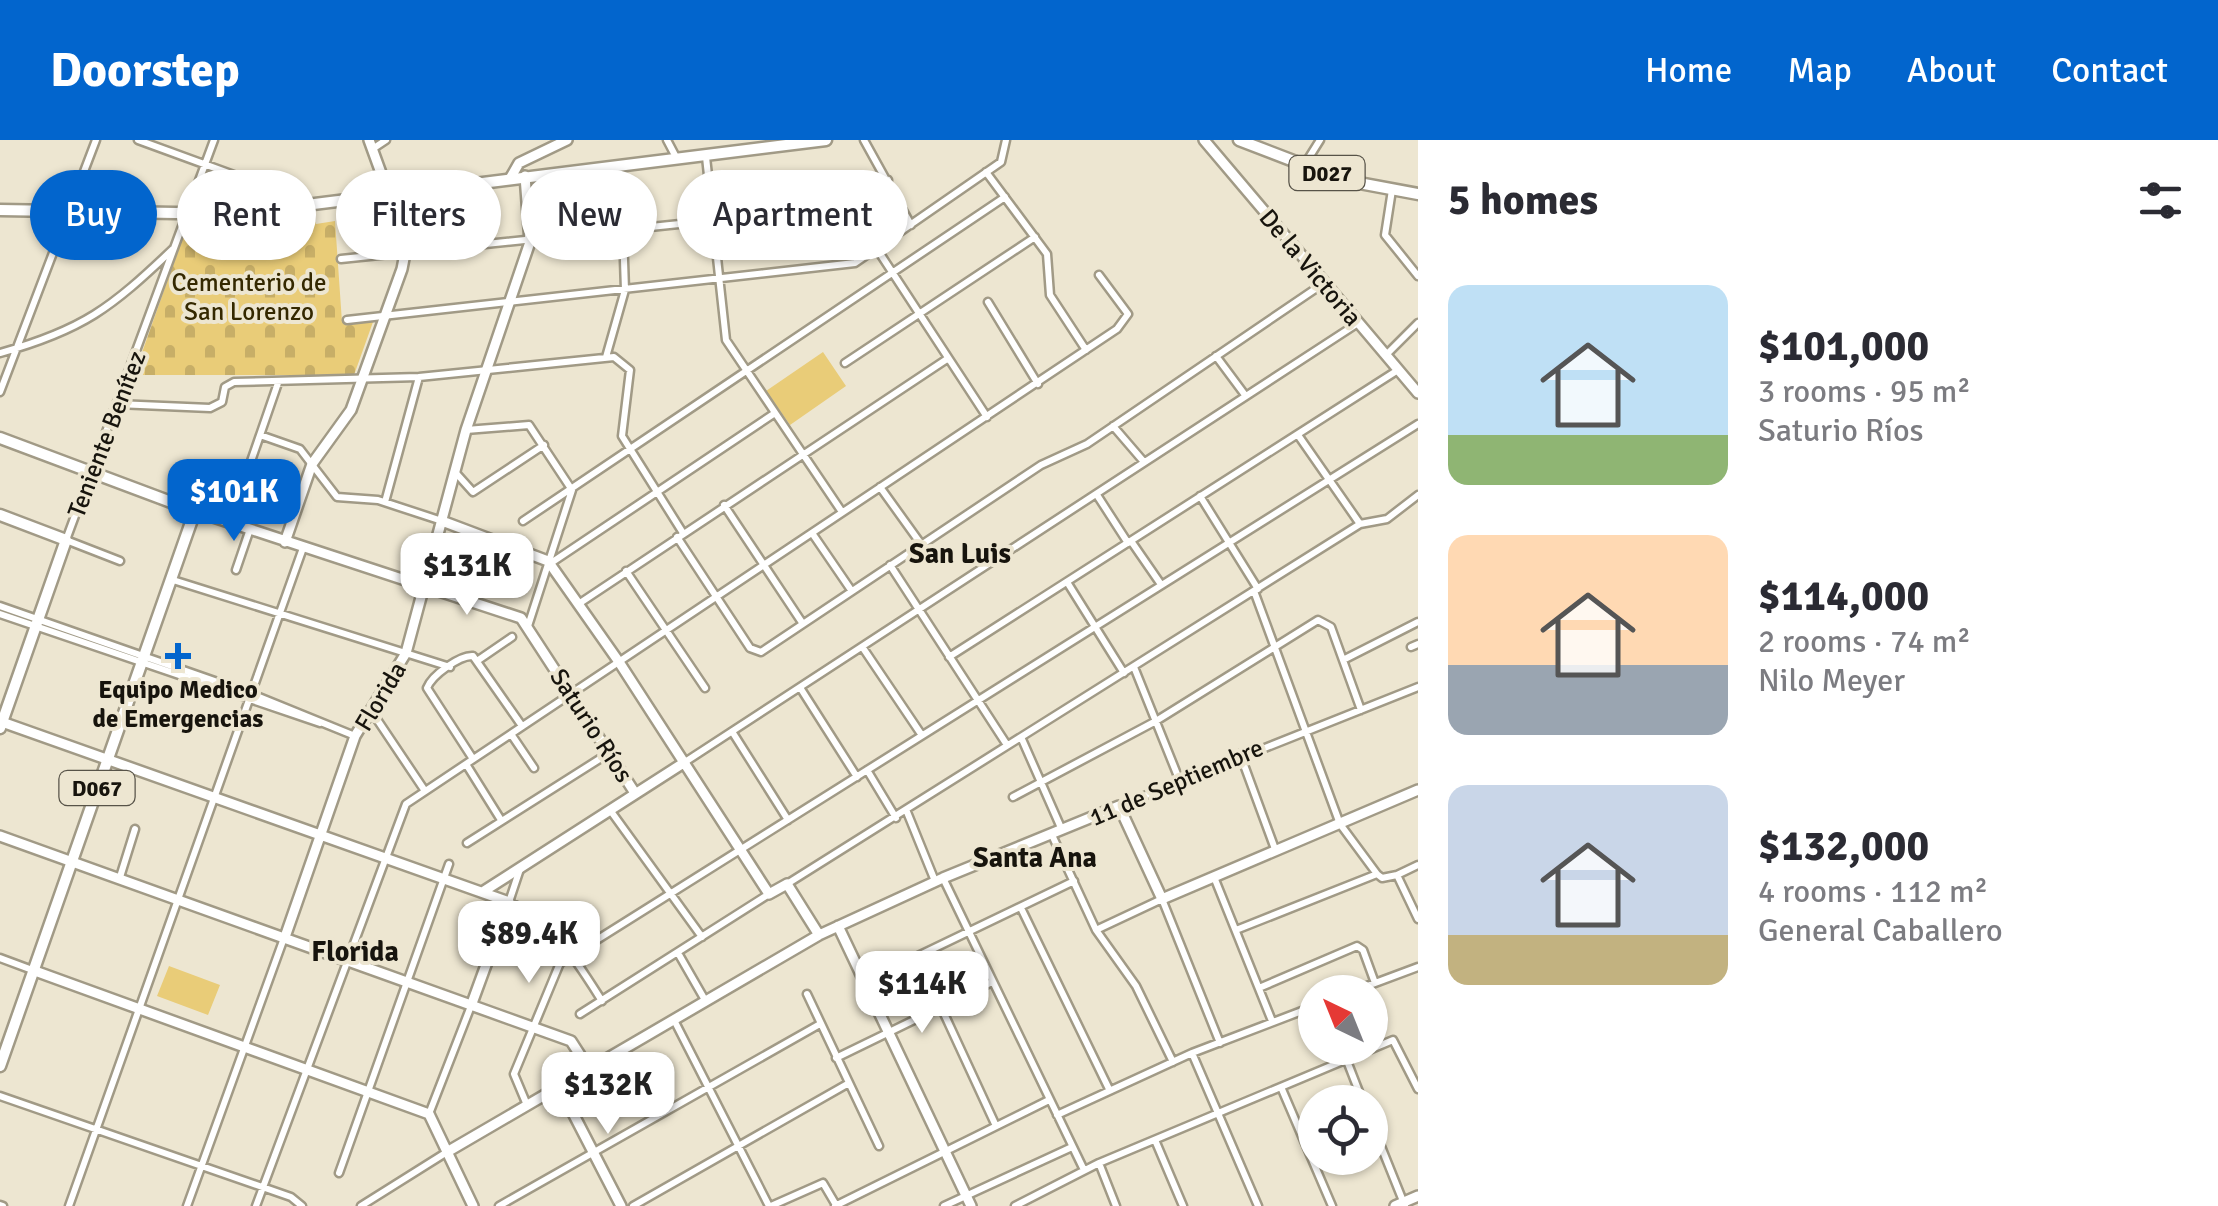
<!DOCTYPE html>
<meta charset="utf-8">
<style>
body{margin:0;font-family:Signika,sans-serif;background:#f7f7f7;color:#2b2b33;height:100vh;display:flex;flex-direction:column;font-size:38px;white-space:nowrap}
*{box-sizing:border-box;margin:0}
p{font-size:32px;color:#7c7c81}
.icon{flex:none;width:55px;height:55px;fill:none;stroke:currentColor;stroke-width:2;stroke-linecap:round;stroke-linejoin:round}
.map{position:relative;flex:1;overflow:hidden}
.details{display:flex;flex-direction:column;background:#fff;width:800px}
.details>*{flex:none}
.hud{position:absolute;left:30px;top:30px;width:950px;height:90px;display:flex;gap:20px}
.needle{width:65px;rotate:317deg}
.controls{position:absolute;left:1298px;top:835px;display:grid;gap:20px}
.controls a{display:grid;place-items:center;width:90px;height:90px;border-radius:50%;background:#fff;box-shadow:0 2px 8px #0004;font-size:50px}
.price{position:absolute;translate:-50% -85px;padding:0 22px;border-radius:20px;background:#fff;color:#222;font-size:32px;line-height:65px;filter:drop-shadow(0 2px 5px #0008)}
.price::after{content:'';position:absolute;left:50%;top:60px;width:30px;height:22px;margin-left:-15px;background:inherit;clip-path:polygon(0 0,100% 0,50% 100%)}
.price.selected{background:#0265cd;color:#fff}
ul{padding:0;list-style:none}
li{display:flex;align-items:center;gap:30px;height:250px;padding:0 30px}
li span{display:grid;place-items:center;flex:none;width:280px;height:200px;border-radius:20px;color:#555}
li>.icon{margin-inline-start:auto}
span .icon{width:120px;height:120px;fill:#fffc;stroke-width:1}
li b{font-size:42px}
h2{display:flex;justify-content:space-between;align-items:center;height:120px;padding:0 30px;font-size:42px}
.chip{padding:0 35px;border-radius:45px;background:#fff;box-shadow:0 2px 8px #0004;font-size:35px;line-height:90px}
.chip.selected{background:#0265cd;color:#fff}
header{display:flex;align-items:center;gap:60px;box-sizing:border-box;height:140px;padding:0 50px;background:#0265cd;color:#fff}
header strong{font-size:48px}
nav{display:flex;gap:55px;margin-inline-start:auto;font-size:35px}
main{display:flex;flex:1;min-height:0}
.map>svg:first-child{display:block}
.cemetery{fill:url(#cemetery-stones)}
.garden{fill:#e9cc78}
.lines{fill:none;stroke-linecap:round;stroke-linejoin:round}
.street-casing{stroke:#a19a86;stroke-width:11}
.secondary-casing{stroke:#a19a86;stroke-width:14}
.primary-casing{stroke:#a19a86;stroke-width:15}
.street{stroke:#fff;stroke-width:6}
.secondary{stroke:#fff;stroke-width:9}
.primary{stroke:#fff;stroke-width:10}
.poi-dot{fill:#0265cd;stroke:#ede6d1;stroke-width:4}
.labels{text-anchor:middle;stroke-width:8;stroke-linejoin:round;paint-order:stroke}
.shield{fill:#ede6d1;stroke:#575348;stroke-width:2.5}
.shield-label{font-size:22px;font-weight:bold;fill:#17140d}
.street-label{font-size:25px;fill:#17140d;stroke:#ede6d1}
.park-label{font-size:25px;fill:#342800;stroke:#ede6d1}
.poi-label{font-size:25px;font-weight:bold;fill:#17140d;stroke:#ede6d1}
.neighbourhood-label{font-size:28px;font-weight:bold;fill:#17140d;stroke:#ede6d1}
</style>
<header>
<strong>Doorstep</strong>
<nav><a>Home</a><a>Map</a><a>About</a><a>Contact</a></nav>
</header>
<main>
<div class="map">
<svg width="1418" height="1066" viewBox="0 0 1418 1066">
<defs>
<pattern id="cemetery-stones" width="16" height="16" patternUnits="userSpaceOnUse" patternTransform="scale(2.5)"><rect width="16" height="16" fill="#e9cc78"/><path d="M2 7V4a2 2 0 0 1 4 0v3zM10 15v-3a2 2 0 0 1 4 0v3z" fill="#c7ae67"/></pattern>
</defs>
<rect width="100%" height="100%" fill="#ede6d1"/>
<path class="cemetery" d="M310,70L316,84L335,81L342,182H373L354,235H134L189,80Z"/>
<path class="garden" d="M823,212L846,246L790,285L766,251Z
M169,826L220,845L208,875L157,856Z"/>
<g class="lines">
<g class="street-casing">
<path id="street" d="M138,0L308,62
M667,0L677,19
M864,0L911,85
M374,8L386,0
M706,17L726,200L842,372
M1305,24L1320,0
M986,32L1047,114L1050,155L1086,210
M1392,50L1385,95L1418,136
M840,72L888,40
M877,109L987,277
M341,119L785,73
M988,162L1038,244
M347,180L855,123L1001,22L1006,0
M0,213C83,190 111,168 173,109
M1386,215L1418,183
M1216,216L1245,255
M606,217L625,150L623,91
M845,223L1035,97
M0,252L96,0
M117,264L210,268L222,262L225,247L234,242L419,237L614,217L630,230L622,296L683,393
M1113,286L1144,322
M466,290L529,285L572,350L528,486
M260,295L300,309L337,357L378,360L442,381
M1298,295L1360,384
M455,332L473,352L544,305
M880,347L921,404
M1097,355L1128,403
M1200,356L1258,449
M385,362L419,237
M724,365L803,484
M523,381L1005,57
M230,382L278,243
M812,393L851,450
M677,397L750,508L761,512L1041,325L1087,304L1324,143
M1131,401L1160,443
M120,421L66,400L214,0
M551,423L775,273
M890,425L1007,605
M236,430L250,389
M626,431L705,548
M173,440L450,527
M1067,442L1124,533
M1254,451L1340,684L1377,734L1382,738L1397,735L1418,779
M580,463L947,219
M0,466L249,553L355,596
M0,474L320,583
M1411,507L1418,504
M863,508L921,594
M949,517L1398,230
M1343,520L1418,482
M477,521L512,497
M1134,527L1179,639
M801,549L857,637
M370,569L425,651
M733,593L788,680
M511,594L534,628
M1021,597L1062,690
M1240,614L1275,709
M473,619L427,548C432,535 460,515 473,516L522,586
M685,622L1358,183
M466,624L501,680
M867,630L896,678
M1013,657L1156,581L1318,480L1331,487L1361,570
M1119,666L1418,547
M610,670L702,797
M907,672L935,741
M1052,695L1096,790L1136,846L1173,922
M467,703L609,613
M520,729L509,762C554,783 576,820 602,861
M1397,735L1418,725
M120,737L135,689
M1214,737L1272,881
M943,738L1084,1030
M787,744L1360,384L1387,379L1418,355
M1021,768L1109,949
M1096,790L1162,759L1220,903
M1236,790L1377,734
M678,813L705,860
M0,818L35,831
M866,841L1074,741
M1259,848L1357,806L1363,810L1375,843
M1351,852L1418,827
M807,854L879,1006
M941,867L996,986
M580,874L769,754
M674,880L769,1066
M1342,908L1363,962
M1192,913L1258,1066
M836,918L992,842
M1281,947L1332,1066
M0,956L291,1057L302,1066
M527,965L514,934L560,823L1418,284
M429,974L471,866
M1057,975L1192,913L1315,866
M1370,979L1405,1066
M1155,1000L1183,1066
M1099,1023L1116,1066
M339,1033L449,724
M0,1065L3,1066
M69,1066L303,408
M187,1066L284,798
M256,1066L406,664L1117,189L1128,174L1099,135
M361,1066L447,1012
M499,1066L820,884
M633,1066L849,943
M771,1066L823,1043L836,1065
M835,1066L1049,960
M944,1066L1072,1007
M1015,1066L1099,1023L1393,900L1418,949"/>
</g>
<g class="secondary-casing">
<path id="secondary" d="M369,0L381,33L394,53
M1204,0L1418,253
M511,37L519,23L567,0
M195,371L521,478L635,653
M442,381L548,421L619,522L769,754L787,744L819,795
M285,402L312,324L351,270L402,129L408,98L404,53
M2,582L509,762L471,866
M0,696L571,901L589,929
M484,751L685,622
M838,786L971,1066
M285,797L355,596L406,513L466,290L530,102L525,36
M35,831L429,974L473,1066
M559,946L621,1066
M447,1012L819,795L943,738L1119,666L1162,759L1418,650
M1395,1066L1418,1056"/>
</g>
<g class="primary-casing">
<path id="primary" d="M1239,0L1343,40L1418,54
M0,70L234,74L826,0
M0,298L195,371L0,926
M0,375L66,400L0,588"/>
</g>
<use href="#street" class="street"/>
<use href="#secondary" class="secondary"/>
<use href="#primary" class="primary"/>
</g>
<path class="poi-dot" d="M173 501h10v10h10v10h-10v10h-10v-10h-10v-10h10z"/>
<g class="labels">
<g class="shield">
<rect x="1289.5" y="16" width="75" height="34" rx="8"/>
<rect x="59.5" y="631" width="75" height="34" rx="8"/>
</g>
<g class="shield-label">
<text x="1327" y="41">D027</text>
<text x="97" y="656">D067</text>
</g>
<g class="street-label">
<text transform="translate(1311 127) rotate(50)" y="9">De la Victoria</text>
<text transform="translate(106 294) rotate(-69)" y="9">Teniente Benítez</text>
<text transform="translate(380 556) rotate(-59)" y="9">Florida</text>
<text transform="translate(592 585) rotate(57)" y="9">Saturio Ríos</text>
<text transform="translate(1176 642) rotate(-23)" y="9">11 de Septiembre</text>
</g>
<g class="park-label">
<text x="249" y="151">Cementerio de<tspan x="249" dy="29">San Lorenzo</tspan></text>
</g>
<g class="poi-label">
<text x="178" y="558">Equipo Medico<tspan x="178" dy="29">de Emergencias</tspan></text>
</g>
<g class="neighbourhood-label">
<text x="960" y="423">San Luis</text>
<text x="1035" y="727">Santa Ana</text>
<text x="355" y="821">Florida</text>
</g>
</g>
</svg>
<div class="controls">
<a><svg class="needle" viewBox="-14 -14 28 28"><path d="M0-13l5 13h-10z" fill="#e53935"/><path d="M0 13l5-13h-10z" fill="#7c7c81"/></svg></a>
<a><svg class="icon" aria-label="locate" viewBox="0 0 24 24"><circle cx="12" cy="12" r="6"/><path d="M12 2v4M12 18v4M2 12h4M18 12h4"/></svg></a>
</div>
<b class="price selected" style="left:234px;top:404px">$101K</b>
<b class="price" style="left:467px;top:478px">$131K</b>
<b class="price" style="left:529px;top:846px">$89.4K</b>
<b class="price" style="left:922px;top:896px">$114K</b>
<b class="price" style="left:608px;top:997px">$132K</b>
<div class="hud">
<a class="chip selected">Buy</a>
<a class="chip">Rent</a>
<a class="chip">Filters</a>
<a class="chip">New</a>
<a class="chip">Apartment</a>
</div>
</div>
<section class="details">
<h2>5 homes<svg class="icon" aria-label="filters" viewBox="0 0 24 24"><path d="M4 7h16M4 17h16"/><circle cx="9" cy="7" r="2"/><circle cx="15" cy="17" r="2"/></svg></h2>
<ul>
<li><span style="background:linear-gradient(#bfe0f5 75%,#8fb573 0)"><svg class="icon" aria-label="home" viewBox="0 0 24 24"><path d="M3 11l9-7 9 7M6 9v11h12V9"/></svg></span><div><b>$101,000</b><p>3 rooms · 95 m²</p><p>Saturio Ríos</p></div></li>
<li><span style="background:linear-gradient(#ffd9b3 65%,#9aa5b1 0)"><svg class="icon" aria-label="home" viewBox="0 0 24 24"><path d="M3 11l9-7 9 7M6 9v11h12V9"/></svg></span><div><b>$114,000</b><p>2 rooms · 74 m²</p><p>Nilo Meyer</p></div></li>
<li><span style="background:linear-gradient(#c9d6e8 75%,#c2b280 0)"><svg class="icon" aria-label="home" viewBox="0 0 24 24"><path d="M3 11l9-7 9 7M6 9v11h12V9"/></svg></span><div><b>$132,000</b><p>4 rooms · 112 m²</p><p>General Caballero</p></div></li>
</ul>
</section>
</main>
